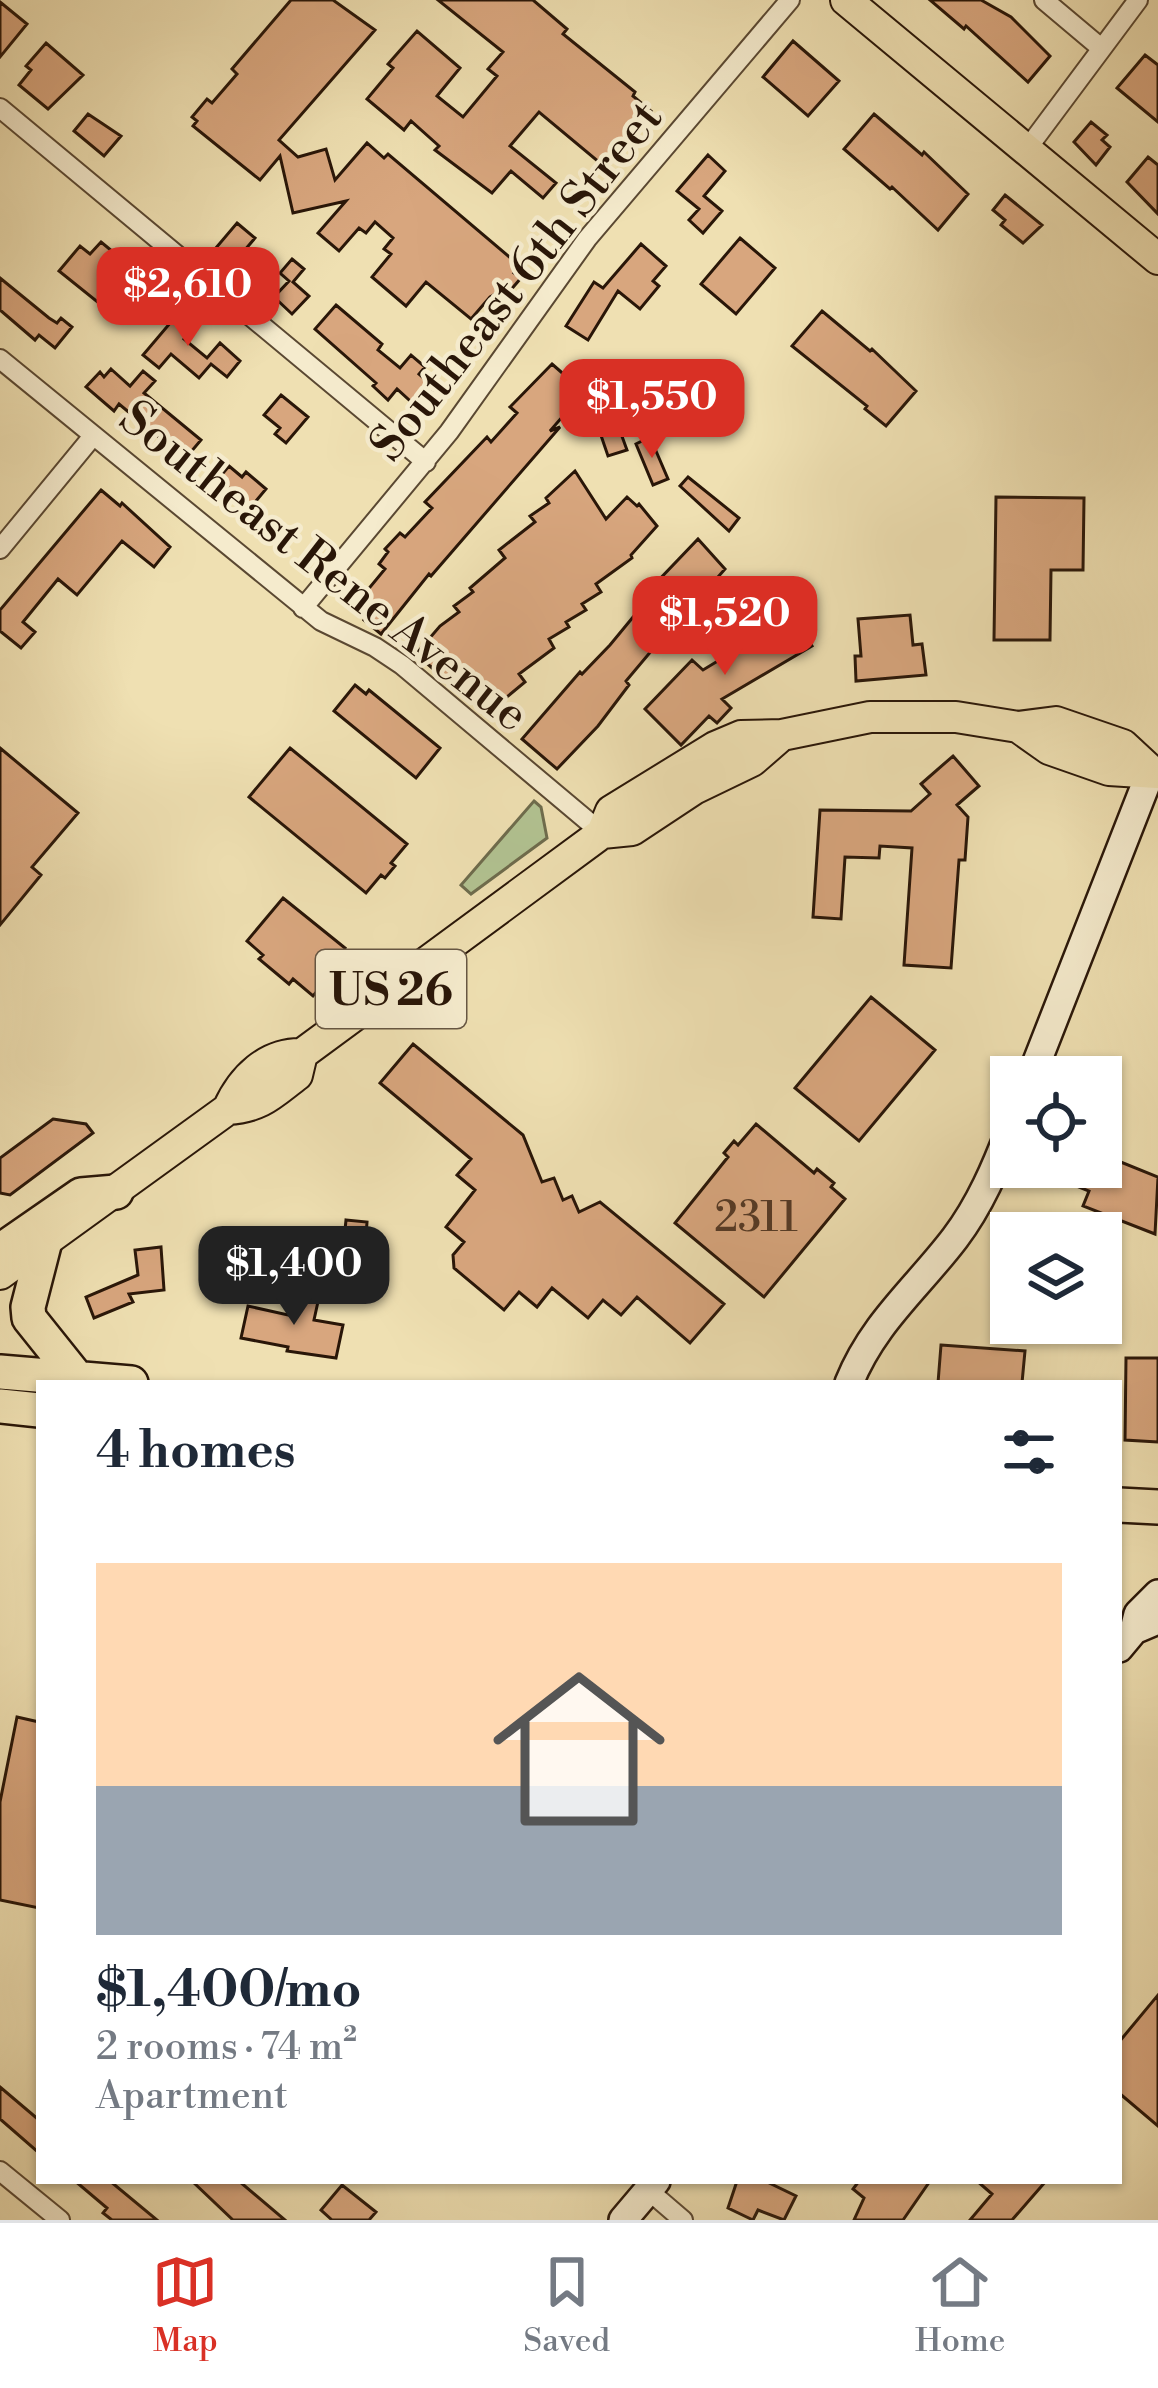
<!DOCTYPE html>
<meta charset="utf-8">
<style>
body{margin:0;font-family:"Libre Bodoni",serif;background:#f6f6f7;color:#1f2937;height:100vh;display:flex;flex-direction:column;font-size:45px;white-space:nowrap}
*{box-sizing:border-box;margin:0}
p{font-size:39px;color:#747a83}
.icon{flex:none;width:66px;height:66px;fill:none;stroke:currentColor;stroke-width:2;stroke-linecap:round;stroke-linejoin:round}
.map{position:relative;flex:1;overflow:hidden}
.side{position:absolute;left:36px;top:1380px;width:1086px;height:804px;display:flex;flex-direction:column;background:#fff;border-radius:0px;box-shadow:0 3px 9px #0004}
.side>*{flex:none}
.tools{position:absolute;left:990px;top:1056px;display:grid;gap:24px}
.tools a{display:grid;place-items:center;width:132px;height:132px;border-radius:0px;background:#fff;box-shadow:0 3px 9px #0004;font-size:60px}
.price{position:absolute;translate:-50% -102px;padding:0 27px;border-radius:24px;background:#d93025;color:#fff;font-size:39px;line-height:78px;filter:drop-shadow(0 3px 6px #0008)}
.price::after{content:'';position:absolute;left:50%;top:72px;width:36px;height:27px;margin-left:-18px;background:inherit;clip-path:polygon(0 0,100% 0,50% 100%)}
.price.active{background:#222;color:#fff}
ul{padding:0;list-style:none}
li{display:grid;align-content:center;gap:24px;height:636px;padding:0 60px}
li span{display:grid;place-items:center;height:372px;border-radius:0px;color:#555}
li>.icon{margin-inline-start:auto}
span .icon{width:216px;height:216px;fill:#fffc;stroke-width:1}
li b{font-size:51px}
h2{display:flex;justify-content:space-between;align-items:center;height:144px;padding:0 60px;font-size:51px}
.tabs{display:flex;justify-content:space-around;align-items:center;height:168px;border-top:3px solid #e0e1e3;background:#fff;font-size:33px;color:#747a83}
.tabs a{display:grid;justify-items:center;gap:6px}
.tabs .active{color:#d93025}
.map>svg:first-child{display:block}
.grass{fill:#b2c392;stroke:#6e6c4d;stroke-width:3}
.building{fill:#d8a67e;stroke:#291608;stroke-width:3}
.lines{fill:none;stroke-linecap:round;stroke-linejoin:round}
.street-casing{stroke:#5a4832;stroke-width:22}
.secondary-casing{stroke:#291608;stroke-width:32}
.primary-casing{stroke:#291608;stroke-width:34}
.highway-casing{stroke:#291608;stroke-width:38}
.street{stroke:#f5ebcd;stroke-width:18}
.secondary{stroke:#f5ebcd;stroke-width:27}
.primary{stroke:#efe0b2;stroke-width:30}
.highway{stroke:#efe0b2;stroke-width:33}
.labels{text-anchor:middle;stroke-width:9;stroke-linejoin:round;paint-order:stroke}
.number-label{font-size:42px;fill:#553a26}
.shield{fill:#f5ebcd;stroke:#665643;stroke-width:3}
.shield-label{font-size:45px;font-weight:bold;fill:#291608}
.street-label{font-size:48px;fill:#291608;stroke:#f5ebcd}
</style>
<div class="map">
<svg width="1158" height="2220" viewBox="0 0 1158 2220">
<rect width="100%" height="100%" fill="#efe0b2"/>
<filter id="stains"><feTurbulence type="fractalNoise" baseFrequency=".00167" numOctaves="4"/><feColorMatrix values="0 0 0 0 .2 0 0 0 0 .09 0 0 0 0 .02 0 0 0 .5 -.17"/></filter>
<radialGradient id="worn" r=".72"><stop offset=".6" stop-color="#630" stop-opacity="0"/><stop offset="1" stop-color="#630" stop-opacity=".3"/></radialGradient>
<path class="grass" d="M534,801L541,807L547,838L471,894L461,885Z"/>
<path class="building" d="M291,0H333L375,30L279,140L298,157L326,149L335,180L367,143L384,158L388,154L520,266L514,273L521,278L503,299L497,293L490,297L471,319L426,282L406,306L372,277L391,254L384,249L393,238L375,222L366,233L359,228L339,251L318,233L346,201L293,213L280,156L260,180L193,126L197,121L192,117L207,99L212,103L237,74L232,69Z
M438,0H533L567,29L563,34L635,92L633,96L651,111L600,163L539,112L510,146L556,183L543,198L511,171L492,193L435,150L439,146L411,121L404,130L367,99L393,68L388,64L417,31L460,68L437,96L463,117L497,76L488,69L503,52Z
M930,0H981L1011,17L1050,56L1028,82L966,26L964,29Z
M0,2L27,24L0,57Z
M793,41L839,81L808,116L763,77Z
M46,43L83,75L48,109L19,85L31,70L26,66Z
M1145,55L1158,65V122L1117,88Z
M88,114L121,136L104,156L74,131Z
M874,114L922,155L924,152L968,194L938,230L892,187L890,189L844,149Z
M1091,122L1107,135L1102,140L1110,147L1096,165L1074,142Z
M708,155L725,171L704,196L722,211L703,233L689,220L699,209L677,191Z
M1148,157L1158,165V214L1127,182Z
M1005,195L1042,225L1023,243L1001,225L1005,220L993,210Z
M237,223L255,238L233,264L215,249Z
M740,238L775,268L736,314L701,284Z
M101,242L124,261L116,271L128,281L105,308L59,271L80,246L90,254Z
M641,244L666,266L653,281L659,286L640,309L618,291L588,340L566,326L594,282L603,288Z
M292,259L304,269L293,282L309,296L292,314L274,297L289,281L280,273Z
M0,278L49,318L57,323L61,318L72,327L55,348L39,335L35,340L0,310Z
M336,305L382,344L378,350L400,368L411,355L425,367L419,374L435,388L418,408L397,389L388,400L373,386L376,383L315,329Z
M182,309L198,322L184,339L207,358L220,343L240,361L227,377L211,364L199,378L171,354L159,368L143,355Z
M822,311L870,351L872,349L916,391L886,426L865,409L867,406L792,346Z
M552,364L584,392L550,431L560,427L431,576L429,574L381,634L364,620L374,609L361,598L385,569L379,564L388,552L385,549L400,533L405,537L432,508L425,502L487,437L491,442L517,413L510,407Z
M111,369L130,386L143,371L155,381L144,393L201,440L185,459L119,404L114,411L86,387L100,372L104,377Z
M281,395L308,417L286,443L275,434L280,428L264,415Z
M612,409L627,450L608,456L594,415Z
M650,437L668,479L653,485L636,444Z
M229,466L242,477L246,472L266,489L251,507L218,479Z
M575,471L606,519L627,497L637,506L639,504L657,526L631,555L632,558L596,584L601,592L582,604L586,610L566,622L569,627L549,639L554,648L519,674L525,682L491,710L486,702L482,706L460,677L453,686L416,654L440,626L459,612L454,606L473,592L470,588L505,558L499,550L535,522L530,516L549,503L546,498Z
M688,477L739,518L729,531L680,486Z
M101,490L120,506L122,503L170,547L154,567L122,541L77,595L58,579L23,622L35,632L21,648L0,631V610Z
M996,497L1084,498L1083,570H1051L1050,640H994Z
M698,539L725,569L710,586L715,590L690,618L684,612L626,681L629,685L598,726L557,769L522,739L580,672L582,674L610,645L657,588L654,585Z
M910,615L913,645L922,644L926,675L856,681L855,656H861L858,619Z
M782,616L785,621L794,616L812,646L722,699L731,708L717,723L709,716L681,745L645,709L692,660L703,670L726,656L723,651Z
M355,685L366,694L369,690L440,748L416,778L334,711Z
M0,748L78,813L32,867L41,875L0,925Z
M290,748L407,844L391,863L395,866L385,878L381,875L366,893L249,797Z
M953,756L979,786L957,805L968,817L965,860H959L951,968L904,965L912,848L880,846L879,858L845,857L841,919L813,917L820,810L911,811L930,794L921,784Z
M283,898L345,948L333,962L338,966L313,996L293,979L289,984L259,959L263,955L247,941Z
M871,997L935,1050L859,1141L795,1088Z
M413,1044L523,1135L542,1182L554,1178L563,1200L572,1196L579,1212L600,1202L724,1304L690,1343L637,1297L621,1315L603,1300L588,1318L552,1288L537,1307L519,1292L504,1310L454,1268L453,1255L464,1242L446,1227L475,1190L457,1175L471,1159L380,1083Z
M53,1119L86,1124L93,1133L10,1195L0,1193V1158Z
M756,1124L814,1173L817,1169L834,1183L831,1187L845,1199L764,1297L675,1223L728,1157L724,1153L734,1141L738,1145Z
M1101,1154L1158,1177L1155,1234L1083,1206L1089,1191L1032,1168L1101,1167Z
M346,1220L367,1222L364,1262L342,1260Z
M161,1247L164,1290L129,1294L133,1302L94,1318L86,1297L138,1275L135,1250Z
M293,1292L319,1297L314,1320L343,1325L336,1358L287,1351L288,1347L241,1338L248,1306L288,1315Z
M941,1345L1025,1351L1022,1383H938Z
M1126,1358H1158V1442L1125,1440Z
M17,1717L39,1722V1908L0,1900V1802Z
M1158,1995V2126L1119,2093V2042Z
M0,2087L39,2120V2153L0,2119Z
M75,2181H110L157,2220H112L103,2213L107,2208Z
M192,2181H239L285,2220H233Z
M737,2181H765L796,2196L784,2220L758,2210L753,2220L728,2208Z
M859,2181H930L903,2220H854L864,2198L853,2189Z
M977,2181H1046L1012,2220H970L992,2194Z
M342,2185L376,2212L369,2220H332L321,2210Z"/>
<g class="lines">
<g class="street-casing">
<path id="street" d="M1044,0L1101,48
M0,108L426,462
M1027,149L1138,0
M0,359L321,621L375,647L402,665L602,833
M0,549L93,436
M303,608L449,432L587,239L790,0
M0,2171L60,2220
M648,2190L683,2220"/>
</g>
<g class="secondary-casing">
<path id="secondary" d="M1031,1077L1151,771
M849,1383C873,1323 917,1288 955,1238C980,1205 996,1167 1011,1128
M1134,1630L1138,1614L1158,1594
M1119,1648L1134,1630L1158,1620
M623,2220L656,2181"/>
</g>
<g class="primary-casing">
<path id="primary" d="M846,0L1158,259
M1018,727L1049,749L1109,770L1157,773
M602,833L611,811L715,747L741,736L782,735L870,717H956L1018,727L1056,722L1123,745L1151,771
M228,1109C261,1107 272,1094 297,1075L302,1054
M0,1274L228,1109C242,1078 267,1053 302,1054L602,833L632,830L694,789L752,761L782,735"/>
</g>
<g class="highway-casing">
<path id="highway" d="M44,1245L28,1307L29,1318L77,1378
M0,1251L81,1195L116,1192
M0,1372L131,1383
M0,1406L39,1410
M1119,1505L1158,1507"/>
</g>
<use href="#street" class="street"/>
<use href="#secondary" class="secondary"/>
<use href="#primary" class="primary"/>
<use href="#highway" class="highway"/>
</g>
<g class="labels">
<g class="number-label">
<text x="756" y="1231">2311</text>
</g>
<rect class="shield" x="316" y="950" width="150" height="78" rx="9"/>
<g class="shield-label">
<text x="391" y="1005">US 26</text>
</g>
<g class="street-label">
<text transform="translate(515 280) rotate(-52)" y="17">Southeast 6th Street</text>
<text transform="translate(325 565) rotate(38)" y="17">Southeast Rene Avenue</text>
</g>
</g>
<rect width="100%" height="100%" filter="url(#stains)"/>
<rect width="100%" height="100%" fill="url(#worn)"/>
</svg>
<div class="tools">
<a><svg class="icon" aria-label="locate" viewBox="0 0 24 24"><circle cx="12" cy="12" r="6"/><path d="M12 2v4M12 18v4M2 12h4M18 12h4"/></svg></a>
<a><svg class="icon" aria-label="layers" viewBox="0 0 24 24"><path d="M12 4l9 5-9 5-9-5zM3 14l9 5 9-5"/></svg></a>
</div>
<b class="price" style="left:188px;top:349px">$2,610</b>
<b class="price" style="left:652px;top:461px">$1,550</b>
<b class="price" style="left:725px;top:678px">$1,520</b>
<b class="price active" style="left:294px;top:1328px">$1,400</b>
<section class="side">
<h2>4 homes<svg class="icon" aria-label="filters" viewBox="0 0 24 24"><path d="M4 7h16M4 17h16"/><circle cx="9" cy="7" r="2"/><circle cx="15" cy="17" r="2"/></svg></h2>
<ul>
<li><span style="background:linear-gradient(#ffd9b3 60%,#9aa5b1 0)"><svg class="icon" aria-label="home" viewBox="0 0 24 24"><path d="M3 11l9-7 9 7M6 9v11h12V9"/></svg></span><div><b>$1,400/mo</b><p>2 rooms · 74 m²</p><p>Apartment</p></div></li>
</ul>
</section>
</div>
<nav class="tabs">
<a class="active"><svg class="icon" aria-label="map" viewBox="0 0 24 24"><path d="M3 6l6-2 6 2 6-2v14l-6 2-6-2-6 2zM9 4v14M15 6v14"/></svg>Map</a>
<a><svg class="icon" aria-label="saved" viewBox="0 0 24 24"><path d="M7 4h10v16l-5-4-5 4z"/></svg>Saved</a>
<a><svg class="icon" aria-label="home" viewBox="0 0 24 24"><path d="M3 11l9-7 9 7M6 9v11h12V9"/></svg>Home</a>
</nav>
